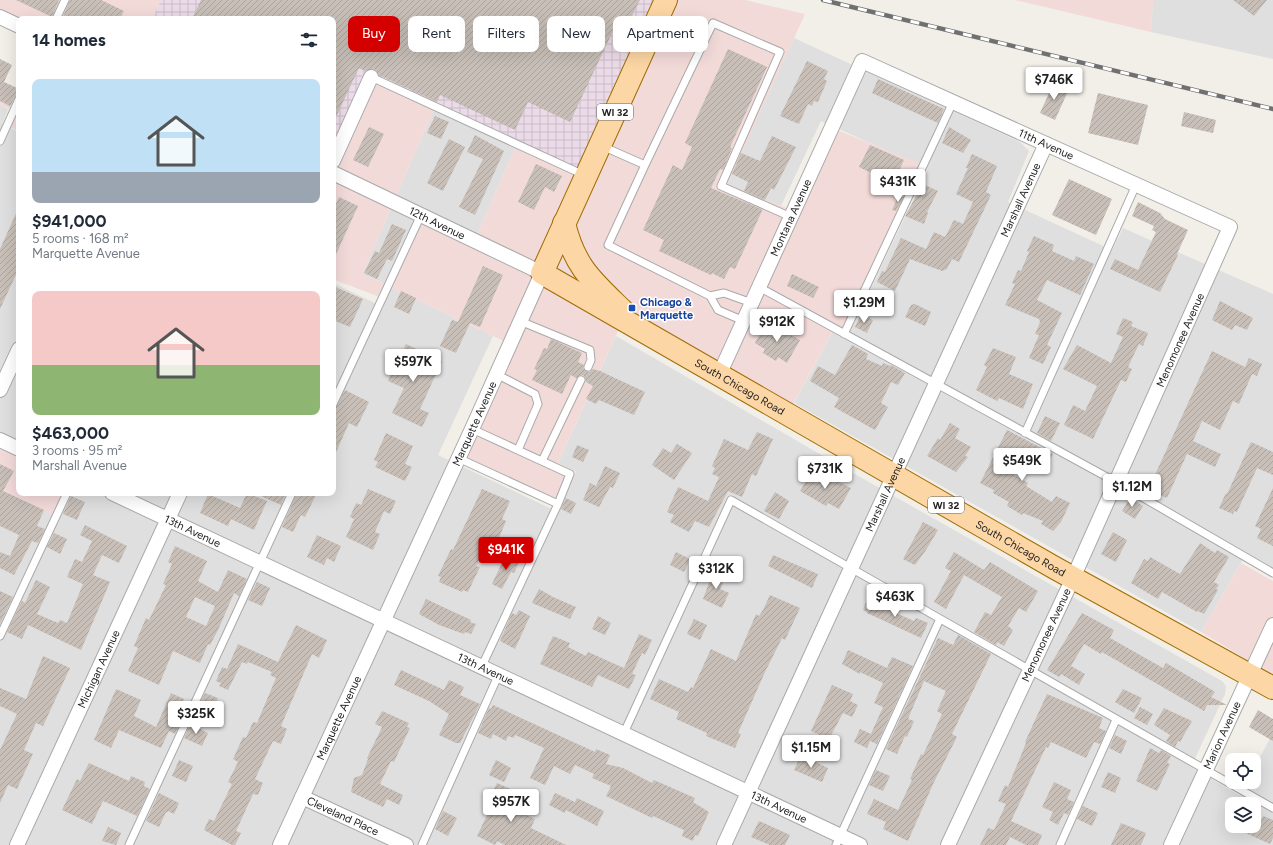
<!DOCTYPE html>
<meta charset="utf-8">
<style>
body{margin:0;font-family:Figtree,sans-serif;background:#f6f6f7;color:#1f2937;height:100vh;display:flex;flex-direction:column;font-size:15px;white-space:nowrap}
*{box-sizing:border-box;margin:0}
p{font-size:13px;color:#747a83}
.icon{flex:none;width:22px;height:22px;fill:none;stroke:currentColor;stroke-width:2;stroke-linecap:round;stroke-linejoin:round}
.map{position:relative;flex:1;overflow:hidden}
.sheet{position:absolute;left:16px;top:16px;width:320px;height:480px;display:flex;flex-direction:column;background:#fff;border-radius:8px;box-shadow:0 4px 16px #0002}
.sheet>*{flex:none}
.guide{position:absolute;left:348px;top:16px;width:380px;height:36px;display:flex;gap:8px}
.tools{position:absolute;left:1225px;top:753px;display:grid;gap:8px}
.tools a{display:grid;place-items:center;width:36px;height:36px;border-radius:8px;background:#fff;box-shadow:0 4px 16px #0002;font-size:20px}
.price{position:absolute;translate:-50% -34px;padding:0 9px;border-radius:4px;background:#fff;color:#222;font-size:13px;line-height:26px;filter:drop-shadow(0 1px 2px #0008)}
.price::after{content:'';position:absolute;left:50%;top:24px;width:12px;height:9px;margin-left:-6px;background:inherit;clip-path:polygon(0 0,100% 0,50% 100%)}
.price.current{background:#d40000;color:#fff}
ul{padding:0;list-style:none}
li{display:grid;align-content:center;gap:8px;height:212px;padding:0 16px}
li span{display:grid;place-items:center;height:124px;border-radius:8px;color:#555}
li>.icon{margin-inline-start:auto}
span .icon{width:72px;height:72px;fill:#fffc;stroke-width:1}
li b{font-size:17px}
h2{display:flex;justify-content:space-between;align-items:center;height:48px;padding:0 16px;font-size:17px}
.tag{padding:0 14px;border-radius:8px;background:#fff;box-shadow:0 4px 16px #0002;font-size:14px;line-height:36px}
.tag.current{background:#d40000;color:#fff}
.map>svg:first-child{display:block}
.residential{fill:#e0dfdf;fill-rule:evenodd}
.commercial{fill:#f2dad9}
.industrial{fill:url(#industrial-grid)}
.building{fill:url(#building-hatch);fill-rule:evenodd}
.lines{fill:none;stroke-linecap:round;stroke-linejoin:round}
.lane-casing{stroke:#a9a9a9;stroke-width:9}
.street-casing{stroke:#a9a9a9;stroke-width:16}
.primary-casing{stroke:#a06b00;stroke-width:24}
.lane{stroke:#fff;stroke-width:7}
.street{stroke:#fff;stroke-width:14}
.primary{stroke:#fcd6a4;stroke-width:22}
.rail-casing{stroke:#707070;stroke-width:4.5}
.rail{stroke:#fff;stroke-width:3;stroke-dasharray:9;stroke-linecap:butt}
.transit-dot{fill:#1a4fb4;stroke:#fff;stroke-width:1.5}
.labels{text-anchor:middle;stroke-width:3;stroke-linejoin:round;paint-order:stroke}
.shield{fill:#fff;stroke:#646464;stroke-width:1}
.shield-label{font-size:10px;font-weight:bold;fill:#222}
.street-label{font-size:11px;fill:#222;stroke:#fff}
.transit-label{font-size:11px;font-weight:bold;fill:#164399;stroke:#fff;text-anchor:start}
</style>
<div class="map">
<svg width="1273" height="845" viewBox="0 0 1273 845">
<defs>
<pattern id="industrial-grid" width="8" height="8" patternUnits="userSpaceOnUse"><rect width="8" height="8" fill="#ebdbe8"/><path d="M0 4h8M4 0v8" fill="none" stroke="#c9bcc7"/></pattern>
<pattern id="building-hatch" width="6" height="6" patternUnits="userSpaceOnUse"><rect width="6" height="6" fill="#c7bfb8"/><path d="M-1 1l2-2M0 6l6-6M5 7l2-2" fill="none" stroke="#aba49e"/></pattern>
</defs>
<rect width="100%" height="100%" fill="#f2efe9"/>
<path class="residential" d="M1153,0H1273V59L1151,32Z
M794,38L1020,142L1029,151L1008,202L1112,250L1123,228L1273,294V569L1246,554L1201,632L794,403L833,331L847,338L928,169L821,121L781,206L727,184Z
M0,105L8,109L2,124L19,132V493H333V283L381,306L390,287L493,336L438,455L558,512L576,472L558,463L616,336L837,464L1222,681L1226,686L1225,694L1191,767L1239,795L1246,782H1254V768L1273,733V845H0ZM1232,804H1254V826H1232Z
M435,107L517,144L474,241L388,285L362,275Z"/>
<path class="commercial" d="M0,0H161L152,19H19L0,17Z
M666,0H745L805,14L728,184L794,211L832,128L924,165L844,334L834,329L787,415L623,320L556,467L570,474L558,504L458,458L510,344L388,286L382,298L333,279V161L371,77L435,107L362,275L388,285L421,215L474,241L517,144Z
M1015,0H1153L1151,32Z
M0,80L19,90V131L7,126L14,110L0,105Z
M0,440L19,449V493H67L56,517L0,490Z
M1241,563L1273,581V675L1201,632Z"/>
<path class="industrial" d="M161,0H666L586,176L371,77L333,161V19H152Z"/>
<path class="building" d="M16,0H59L52,17Z
M70,0H101L124,11L120,19H62Z
M201,0H640L624,32L614,29L570,122L528,102L515,130L440,95L437,102L379,75L374,69L365,71L359,68L333,123V19H192Z
M1233,0H1267L1254,16Z
M728,49L767,67L730,147L732,148L723,170L720,169L711,188L761,209L762,211L735,269L730,267L724,279L712,273L711,275L659,251L664,240L643,230L673,165L682,170L692,147L685,143Z
M0,59L12,65L4,82L19,89V94L15,97L10,106L0,101Z
M807,61L828,71L824,79L827,81L818,102L814,101L812,106L808,104L799,124L780,116Z
M878,79L944,109L938,123L872,93Z
M1054,82L1069,89L1055,120L1040,113Z
M1098,93L1148,105L1138,145L1088,133Z
M1184,112L1216,120L1213,133L1181,126Z
M435,116L449,122L441,139L427,133Z
M369,127L384,134L368,167L353,160Z
M949,127L971,140L963,153L942,143Z
M475,135L504,151L475,215L459,207L483,159L467,152Z
M772,136L796,147L774,190L771,188L765,200L744,191L748,182L732,174L741,153L760,161Z
M449,139L465,147L443,191L427,183Z
M870,145L904,160L893,184L859,167Z
M972,154L997,166L986,192L991,195L959,262L952,259L947,269L942,271L910,259L895,291L877,282L882,271L885,272L901,238L926,249L934,232L945,237L954,220L963,224L973,202L956,194L968,168H966Z
M536,164L562,176L554,192L545,187L534,210L518,202Z
M1069,179L1112,199L1096,235L1052,215Z
M923,184L938,191L927,212L928,213L924,224L905,216Z
M899,195L903,197L896,211L892,210Z
M339,197L358,206L333,261V210Z
M1138,202L1160,213L1165,219L1188,230L1177,254L1178,255L1160,292L1110,269L1115,259L1138,270L1156,232L1152,230L1154,226L1132,216Z
M19,207V268L0,309V249Z
M392,224L406,230L392,261L387,259L377,279L364,273L375,251L379,253Z
M1034,236L1054,245L1052,251L1074,261L1076,256L1094,264L1080,295L1047,280L1037,300L1062,313L1047,345L1051,347L1043,364L1029,358L1039,335L1035,334L1040,322L1039,319L1005,305L1015,284L1012,283L1018,270L1021,271L1029,252L1027,251Z
M483,266L503,275L480,327L470,323L456,353L440,346L452,320L458,322Z
M792,274L819,287L813,298L787,286Z
M333,286L363,299L350,327L333,320Z
M401,291L416,298L409,314L394,307Z
M1220,301L1253,318L1247,330L1235,325L1232,330L1212,320Z
M915,304L931,312L925,326L905,317L911,305Z
M861,314L873,320L867,333L855,327Z
M1123,318L1133,322L1131,326L1148,333L1143,346L1139,344L1128,367L1132,369L1126,382L1121,380L1093,439L1064,425L1073,405L1085,411L1097,386L1063,369L1077,345L1111,363L1123,337L1116,334Z
M767,321L800,340L787,363L778,357L776,361L763,353L765,349L755,343Z
M551,339L582,353L578,362L584,365L583,368L586,371L589,372L593,369L600,371L645,392L634,415L599,400L596,404L586,399L593,386L586,382L585,378L583,375L576,378L571,375L562,394L532,380L537,370L534,369L544,348L547,349Z
M406,344L442,361L420,409L429,413L422,427L392,413L404,388L388,381L392,372L390,370L399,352L402,353Z
M852,345L868,354L866,359L882,366L883,363L890,366L891,365L905,373L898,385L891,382L881,403L888,407L875,430L834,407L839,398L810,381L818,366L835,375Z
M993,348L1016,357L1009,374L1033,384L1023,409L999,398L997,401L976,390L987,367L984,365Z
M1212,351L1245,367L1249,358L1262,364L1257,376L1252,374L1239,404L1233,401L1220,430L1202,421L1193,441L1221,454L1215,467L1187,454L1167,498L1148,490Z
M345,390L369,402L357,427L349,423L333,459V409L337,406Z
M1045,416L1060,423L1051,441L1037,433Z
M950,423L960,429L955,438L971,447L965,456L968,457L956,472L927,456L938,438L940,440Z
M1007,430L1053,454L1046,466L1019,451L1008,471L1028,483L1026,486L1052,502L1056,496L1070,503L1061,522L1053,531L1041,524L1043,521L1023,513L1022,515L1007,506L1009,502L993,493L994,490L980,483Z
M757,432L773,439L756,476L752,474L742,497L728,491L709,527L695,521L689,532L670,522L674,515L667,512L678,487L708,501L719,477L712,474L715,468L712,466L724,439L748,450Z
M386,433L413,446L405,464L412,467L405,481L375,467L378,462L374,460Z
M1251,442L1273,452V475L1257,468L1237,512L1234,511L1233,514L1219,508L1226,493L1227,494Z
M677,444L692,453L674,480L652,465L663,448L671,453Z
M577,445L589,450L583,462L572,457Z
M0,464L14,471L3,491L44,510L37,526L45,529L38,543L32,541L14,575L0,568V552L10,556L19,535L0,526Z
M605,466L620,473L613,488L610,487L599,507L583,500L590,483L596,486Z
M814,469L851,488L839,509L828,503L826,506L800,491Z
M1273,488V546L1257,538L1261,529L1255,526Z
M368,489L396,501L390,514L384,511L375,532L380,534L373,550L346,537L354,519L350,517L356,503L361,505Z
M482,489L510,501L502,519L506,521L496,545L488,541L476,566L480,567L468,592L463,590L462,592L439,582L441,577L438,576L451,549L453,550L461,533Z
M775,492L789,501L779,519L764,511Z
M247,493L267,501L254,530L231,519L228,526L200,513L208,494L240,508Z
M254,493H286L281,505Z
M297,493H317L305,517L301,515L293,532L282,527Z
M71,496L85,502L77,520L63,514Z
M566,498L576,503L571,514L561,509Z
M1130,498L1143,506L1135,519L1122,511Z
M923,522L938,530L926,550L915,565L903,559Z
M85,525L127,546L119,563L102,555L93,575L110,582L81,650L28,625L22,639L7,632L22,601L25,603L36,580L50,587L37,614L58,623L60,620L67,623L83,584L67,577L75,559L82,562L92,541L80,535Z
M1113,532L1127,540L1116,562L1101,554Z
M54,533L67,539L60,554L47,547Z
M317,535L341,546L334,562L327,558L324,565L307,557Z
M1200,543L1215,553L1217,550L1229,557L1214,582L1219,585L1216,589L1218,590L1204,614L1198,611L1197,612L1162,592L1158,599L1131,583L1144,559L1148,561L1150,557L1180,574Z
M175,546L207,561L198,581L218,592L228,570L247,579L239,596L234,593L218,630L210,645L208,644L200,663L173,651L159,685L128,671L138,648L134,646L146,618L149,620L166,585L163,584L172,564L168,562ZM195,597L215,606L206,626L186,617Z
M676,552L690,559L684,572L670,565Z
M954,552L984,570L990,562L1038,591L1026,612L1019,608L1008,626L1013,630L1004,646L997,642L996,645L974,632L985,612L991,615L1002,597L964,575L946,609L934,602L951,571L945,568Z
M506,554L520,561L514,573L511,572L502,589L492,584Z
M773,555L818,574L812,588L768,566Z
M714,569L726,575L720,589L729,593L722,608L703,599Z
M257,582L270,588L262,606L248,600Z
M539,589L553,597L576,607L570,619L532,603Z
M0,591L13,597L0,624Z
M770,595L800,608L785,640L782,638L765,672L738,733L741,734L735,748L706,736L707,733L676,719L679,712L650,699L659,679L688,692L691,687L693,688L711,649L736,661L756,614L759,616L763,610Z
M868,597L895,609L894,612L914,621L916,618L928,623L921,638L867,613V612L863,610Z
M426,599L471,620L470,622L476,624L471,634L465,632L464,634L439,625L419,614Z
M519,610L530,616L515,649L500,641L512,613L516,615Z
M1082,613L1114,630L1110,638L1163,668L1166,663L1207,687L1215,692L1211,697L1227,705H1207L1204,711L1102,652L1101,654L1084,644L1071,666L1085,674L1079,685L1061,674L1059,677L1047,670Z
M598,616L611,623L605,635L592,629Z
M694,619L707,625L700,640L687,634Z
M296,625L327,640L319,658L312,654L281,726L287,729L281,744L273,741L255,779L263,783L258,795L253,794L236,831L241,833L235,845H232L204,830L209,819L214,821L232,784L228,782L238,762L233,759L243,737L246,738L253,722L257,723L276,678L270,675L272,672L248,662L247,664L242,662L228,690L219,686L221,683L216,681L222,667L227,669L238,644L278,662Z
M639,634L652,640L645,655L642,653L632,674L636,675L629,689L598,675L592,687L540,664L553,636L570,643L568,647L586,656L588,652L624,668Z
M958,635L991,654L952,734L957,737L934,782L908,841L883,829L886,822L867,814L874,799L898,810L912,780L910,779L921,754L923,755L942,714L937,711L946,691L924,681L908,719L914,721L907,737L905,736L897,754L886,749L938,638L953,645Z
M848,650L887,668L892,657L913,666L877,744L870,741L867,748L854,742L860,729L871,734L883,707L874,703L883,683L860,672V674L842,664Z
M43,656L70,668L43,726L36,723L24,750L33,754L17,789L8,785L0,803V750L17,714L0,706V688L26,699Z
M401,670L444,690L449,680L464,687L460,695L480,704L460,743H456L439,735L449,714L429,701L394,685Z
M832,685L853,694L850,701L858,705L852,717L843,713L829,739L811,731Z
M116,689L141,700L134,716L156,727L171,693L184,699L175,717L181,720L175,734L169,731L161,748L119,730L111,748L94,740Z
M1123,689L1142,698L1134,713L1115,702Z
M205,693L218,698L212,711L199,705Z
M1047,694L1103,718L1099,728L1106,731L1100,744L1094,742L1086,758L1051,742L1048,748L1046,747L1011,821L1042,835L1038,845H1026L1010,837L1006,845H980L988,828L994,830L1006,804L998,801L1005,785L1008,787L1026,743L1025,742Z
M493,705L595,752L596,749L610,755L606,764L623,768L652,783L654,780L695,798L693,802L709,812L698,836L695,835L693,841L682,836L684,830L653,816L652,818L606,796L611,786L592,778L594,774L575,765L570,774L554,766L545,785L530,778L544,748L515,735L514,738L508,736L506,741L493,734L491,739L478,733L489,708L491,709Z
M1140,707L1153,714L1147,725L1134,718Z
M1164,708L1192,721L1180,742L1178,741L1175,747L1166,741L1170,735L1154,725Z
M1258,710L1273,719V741L1249,727Z
M382,711L409,723L407,727L410,728L394,762L391,761L380,784L403,795L399,805L387,799L383,807L351,792L354,778L362,775L368,759L367,758L382,727L375,724Z
M190,724L208,733L202,746L184,738Z
M1115,735L1127,741L1121,754L1109,748Z
M1150,748L1159,753L1161,750L1171,756L1167,763L1170,764L1157,791L1136,781Z
M801,755L828,768L822,782L794,770Z
M179,760L193,766L186,782L172,776Z
M496,760L511,768L504,782L489,775Z
M89,763L129,781L131,776L145,782L144,786L150,789L137,816L103,801L92,824L62,810L77,779L80,781Z
M876,770L890,776L883,791L869,785Z
M1108,772L1121,778L1115,793L1101,787Z
M1054,782L1071,790L1067,799L1074,802L1068,815L1064,813L1058,825L1049,820L1053,812L1042,807Z
M497,783L515,791L508,806L535,819L531,828L566,845H505L497,841L495,845L477,836L495,799L490,796Z
M159,793L179,803L174,814L168,811L167,813L166,812L159,827L146,821Z
M555,793L575,802L577,798L604,811L597,826L566,810L565,813L549,805Z
M1083,806L1098,813L1092,826L1077,819Z
M443,811L457,818L448,836L435,829Z
M1263,816L1273,820V838L1270,844L1230,826H1259Z
M759,821L790,835L785,845H770L751,837Z
M1121,823L1146,833L1141,845H1111Z
M108,827L121,833L116,845L102,841Z"/>
<g class="lines">
<g class="lane-casing">
<path id="lane" d="M56,19L65,0
M371,77L584,175
M0,141L19,99
M602,146L645,165L608,245L710,296
M645,165L713,23L780,52L721,186L791,217
M759,287L1116,482L1273,573
M520,321L590,350L591,360L588,367
M744,321L718,310L710,296L724,293L752,303
M844,334L953,102
M496,374L535,394L538,404L518,450
M333,404L421,215
M472,429L570,474L558,504L481,668
M1025,433L1136,185
M458,458L558,504
M542,461L581,380
M0,636L67,493
M623,735L731,500L1273,808
M129,845L292,493
M422,845L498,676
M836,845L940,619
M1060,845L1116,720"/>
</g>
<g class="street-casing">
<g id="street">
<path d="M0,17L19,26"/>
<path d="M333,161L371,77"/>
<path id="s1" d="M719,375L862,61L1230,227L1073,578L948,845"/>
<path d="M0,390L19,349"/>
<path d="M0,440L19,449"/>
<path id="s2" d="M112,493L860,845"/>
<path id="s3" d="M302,797L406,845"/>
<path id="s4" d="M17,845L180,493"/>
<path id="s5" d="M280,845L472,429L542,273L333,173"/>
<path id="s6" d="M724,845L1046,144"/>
<path id="s7" d="M1171,845L1273,625"/>
</g>
</g>
<g class="primary-casing">
<g id="primary">
<path id="s8" d="M666,0L542,273L1055,568L1273,688"/>
<path d="M564,223C574,266 592,281 622,310"/>
</g>
</g>
<use href="#lane" class="lane"/>
<use href="#street" class="street"/>
<use href="#primary" class="primary"/>
<g class="rail-casing">
<path id="rail" d="M823,0L1273,109"/>
</g>
<use href="#rail" class="rail"/>
</g>
<rect class="transit-dot" x="628" y="304" width="8" height="8" rx="2"/>
<g class="labels">
<g class="shield">
<rect x="597" y="104" width="36" height="16" rx="3"/>
<rect x="928" y="497" width="36" height="16" rx="3"/>
</g>
<g class="shield-label">
<text x="615" y="116">WI 32</text>
<text x="946" y="509">WI 32</text>
</g>
<g class="street-label">
<text dy="4" stroke="none"><textPath href="#s1" startOffset="547">11th Avenue</textPath></text>
<text dy="4" stroke="none"><textPath href="#s6" startOffset="710">Marshall Avenue</textPath></text>
<text dy="4" stroke="none"><textPath href="#s1" startOffset="173">Montana Avenue</textPath></text>
<text transform="translate(437 223) rotate(26)" y="4">12th Avenue</text>
<text transform="translate(1180 340) rotate(-66)" y="4">Menomonee Avenue</text>
<text dy="4" stroke="none"><textPath href="#s8" startOffset="528">South Chicago Road</textPath></text>
<text dy="4" stroke="none"><textPath href="#s5" startOffset="464">Marquette Avenue</textPath></text>
<text dy="4" stroke="none"><textPath href="#s6" startOffset="386">Marshall Avenue</textPath></text>
<text dy="4" stroke="none"><textPath href="#s2" startOffset="89">13th Avenue</textPath></text>
<text dy="4" stroke="none"><textPath href="#s8" startOffset="852">South Chicago Road</textPath></text>
<text transform="translate(1046 635) rotate(-65)" y="4">Menomonee Avenue</text>
<text dy="4" stroke="none"><textPath href="#s4" startOffset="194">Michigan Avenue</textPath></text>
<text dy="4" stroke="none"><textPath href="#s2" startOffset="413">13th Avenue</textPath></text>
<text dy="4" stroke="none"><textPath href="#s5" startOffset="140">Marquette Avenue</textPath></text>
<text dy="4" stroke="none"><textPath href="#s7" startOffset="121">Marion Avenue</textPath></text>
<text dy="4" stroke="none"><textPath href="#s2" startOffset="737">13th Avenue</textPath></text>
<text dy="4" stroke="none"><textPath href="#s3" startOffset="45">Cleveland Place</textPath></text>
</g>
<g class="transit-label">
<text x="640" y="306">Chicago &amp;<tspan x="640" dy="13">Marquette</tspan></text>
</g>
</g>
</svg>
<div class="tools">
<a><svg class="icon" aria-label="locate" viewBox="0 0 24 24"><circle cx="12" cy="12" r="6"/><path d="M12 2v4M12 18v4M2 12h4M18 12h4"/></svg></a>
<a><svg class="icon" aria-label="layers" viewBox="0 0 24 24"><path d="M12 4l9 5-9 5-9-5zM3 14l9 5 9-5"/></svg></a>
</div>
<b class="price" style="left:1054px;top:101px">$746K</b>
<b class="price" style="left:898px;top:203px">$431K</b>
<b class="price" style="left:864px;top:324px">$1.29M</b>
<b class="price" style="left:777px;top:343px">$912K</b>
<b class="price" style="left:413px;top:383px">$597K</b>
<b class="price" style="left:1022px;top:482px">$549K</b>
<b class="price" style="left:825px;top:490px">$731K</b>
<b class="price" style="left:1132px;top:508px">$1.12M</b>
<b class="price current" style="left:506px;top:571px">$941K</b>
<b class="price" style="left:716px;top:590px">$312K</b>
<b class="price" style="left:895px;top:618px">$463K</b>
<b class="price" style="left:196px;top:735px">$325K</b>
<b class="price" style="left:811px;top:769px">$1.15M</b>
<b class="price" style="left:511px;top:823px">$957K</b>
<div class="guide">
<a class="tag current">Buy</a>
<a class="tag">Rent</a>
<a class="tag">Filters</a>
<a class="tag">New</a>
<a class="tag">Apartment</a>
</div>
<section class="sheet">
<h2>14 homes<svg class="icon" aria-label="filters" viewBox="0 0 24 24"><path d="M4 7h16M4 17h16"/><circle cx="9" cy="7" r="2"/><circle cx="15" cy="17" r="2"/></svg></h2>
<ul>
<li><span style="background:linear-gradient(#bfe0f5 75%,#9aa5b1 0)"><svg class="icon" aria-label="home" viewBox="0 0 24 24"><path d="M3 11l9-7 9 7M6 9v11h12V9"/></svg></span><div><b>$941,000</b><p>5 rooms · 168 m²</p><p>Marquette Avenue</p></div></li>
<li><span style="background:linear-gradient(#f6c9c9 60%,#8fb573 0)"><svg class="icon" aria-label="home" viewBox="0 0 24 24"><path d="M3 11l9-7 9 7M6 9v11h12V9"/></svg></span><div><b>$463,000</b><p>3 rooms · 95 m²</p><p>Marshall Avenue</p></div></li>
</ul>
</section>
</div>
